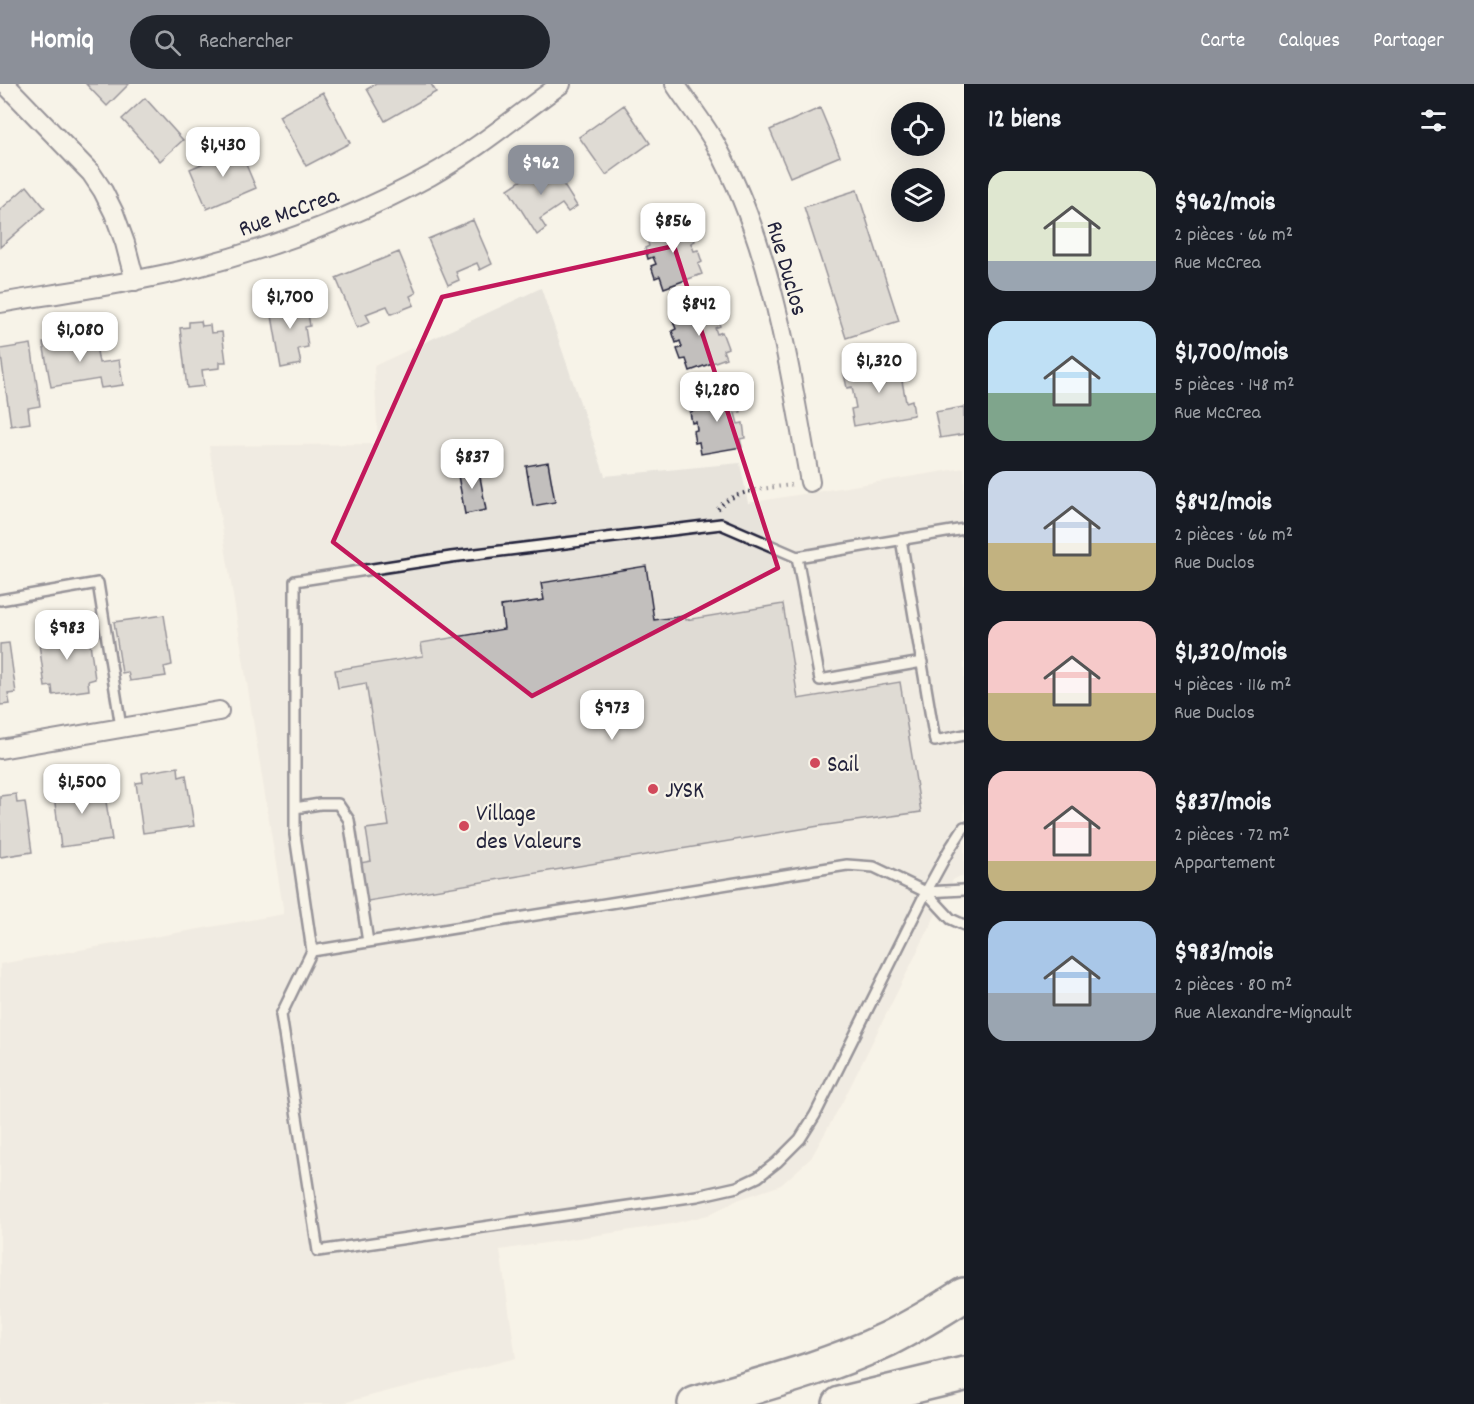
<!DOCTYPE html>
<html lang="fr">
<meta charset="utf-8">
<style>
body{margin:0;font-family:Dekko,sans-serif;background:#20242c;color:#f1f3f6;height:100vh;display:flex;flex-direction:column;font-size:22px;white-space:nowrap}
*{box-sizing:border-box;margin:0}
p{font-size:20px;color:#9ea1a6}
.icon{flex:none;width:33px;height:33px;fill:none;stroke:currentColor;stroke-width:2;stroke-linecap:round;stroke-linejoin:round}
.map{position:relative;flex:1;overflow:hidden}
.details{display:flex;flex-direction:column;background:#171b24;width:510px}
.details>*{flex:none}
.tools{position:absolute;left:891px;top:18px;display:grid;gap:12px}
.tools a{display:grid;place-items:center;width:54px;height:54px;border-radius:50%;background:#171b24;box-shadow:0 6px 24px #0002;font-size:30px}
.price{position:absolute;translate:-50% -51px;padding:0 14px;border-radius:12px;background:#fff;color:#222;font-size:20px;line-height:39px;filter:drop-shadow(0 2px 3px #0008)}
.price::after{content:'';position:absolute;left:50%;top:36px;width:18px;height:14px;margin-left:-9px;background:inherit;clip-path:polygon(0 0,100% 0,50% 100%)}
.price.active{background:#8c9099;color:#fff}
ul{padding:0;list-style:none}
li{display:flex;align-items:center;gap:18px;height:150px;padding:0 24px}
li span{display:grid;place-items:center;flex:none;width:168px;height:120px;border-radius:18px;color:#555}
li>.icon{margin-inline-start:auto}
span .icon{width:72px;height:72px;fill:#fffc;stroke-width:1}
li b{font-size:26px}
h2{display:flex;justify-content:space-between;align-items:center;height:72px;padding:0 24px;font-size:26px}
header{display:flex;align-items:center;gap:36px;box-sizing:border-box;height:84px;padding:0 30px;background:#8c9099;color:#fff}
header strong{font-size:28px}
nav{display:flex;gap:33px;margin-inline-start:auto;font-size:21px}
.search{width:420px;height:54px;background:#20242c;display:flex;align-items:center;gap:15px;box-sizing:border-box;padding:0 21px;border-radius:33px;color:#9ea1a6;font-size:22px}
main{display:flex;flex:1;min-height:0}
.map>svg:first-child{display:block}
.built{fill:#e7e3db}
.building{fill:#c2bfbd;stroke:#22223b;stroke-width:1.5}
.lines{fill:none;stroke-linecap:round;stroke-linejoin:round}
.service-casing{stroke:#22223b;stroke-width:14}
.minor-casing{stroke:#22223b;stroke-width:22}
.motorway-casing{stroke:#22223b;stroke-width:38}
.path{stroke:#22223b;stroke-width:4;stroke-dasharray:1.5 4.5;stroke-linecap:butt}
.service{stroke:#f7f3e8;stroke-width:9}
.minor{stroke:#f7f3e8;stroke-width:18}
.motorway{stroke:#f7f3e8;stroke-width:33}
.marked{fill:none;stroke:#c2185b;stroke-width:4.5;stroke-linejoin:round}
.poi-dot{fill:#d1495b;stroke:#f7f3e8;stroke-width:2}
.labels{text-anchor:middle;stroke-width:4.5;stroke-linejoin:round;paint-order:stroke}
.street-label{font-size:24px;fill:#22223b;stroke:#f7f3e8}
.poi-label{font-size:24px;fill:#22223b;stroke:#f7f3e8;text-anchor:start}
</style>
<header>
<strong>Homiq</strong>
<div class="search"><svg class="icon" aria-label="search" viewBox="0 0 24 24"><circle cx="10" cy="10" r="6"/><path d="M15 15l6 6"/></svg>Rechercher</div>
<nav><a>Carte</a><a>Calques</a><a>Partager</a></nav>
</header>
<main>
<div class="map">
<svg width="964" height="1320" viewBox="0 0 964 1320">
<rect width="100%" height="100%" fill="#f7f3e8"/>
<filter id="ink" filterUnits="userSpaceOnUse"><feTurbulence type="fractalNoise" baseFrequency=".0167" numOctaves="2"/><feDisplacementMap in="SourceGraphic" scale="12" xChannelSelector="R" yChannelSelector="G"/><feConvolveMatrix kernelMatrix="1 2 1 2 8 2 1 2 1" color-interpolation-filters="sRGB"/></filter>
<g filter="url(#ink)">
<path class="built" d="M541,204L605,392L740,379L748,419L964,384V793L960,792L953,796L843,1017L811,1074L781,1101L740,1115L708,1131L671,1140L500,1166L516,1274L339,1320H0V880L284,830L209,362L378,360L374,282Z"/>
<path class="building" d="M86,0H129L107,22Z
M376,0H431L436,8L385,37L367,5Z
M323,8L350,59L306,82L279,32Z
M145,14L183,56L160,77L122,35Z
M624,21L650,59L606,91L579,53Z
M820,24L840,72L790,93L770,46Z
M239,64L256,104L207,125L190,85Z
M549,78L577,122L568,128L562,120L540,135L546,144L537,151L508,105Z
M27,102L45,124L0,163V126Z
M857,106L899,237L846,254L804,123Z
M473,136L492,180L480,186L477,179L456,188L459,196L448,201L428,155Z
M683,136L687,147L691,146L695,157L691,159L694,167L698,166L702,178L698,180L702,190L664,204L660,192L655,194L651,182L656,180L653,173L648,175L645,164L649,162L645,149Z
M399,168L416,209L410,212L414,221L391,230L387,222L366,230L370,238L357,244L336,194Z
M300,215L301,218H306L310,242L305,243L308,263L298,265L301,280L281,284L270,220Z
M707,220L711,230L715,228L720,242L715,244L717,250L722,248L728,264L723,266L726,274L690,287L686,275L681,276L677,265L682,263L680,257L676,259L672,247L676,245L671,232Z
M201,237L202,242L210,241L211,249L222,248L226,278H220V284L202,286L204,302L187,304L180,244L189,243V238Z
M94,250L99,279L119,276L123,301L101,304L99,295L51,303L43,259Z
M31,260L40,322L28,324L30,339L11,342L0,265Z
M905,279L908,296L902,297L906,318L912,316L914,331L854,342L851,325L856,324L852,303L847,304L844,290Z
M732,308L733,314L738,313L741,328L735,329L738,340L743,339L745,354L740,355L742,363L701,370L699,358L695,359L693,347L697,346L696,338L692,339L690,328L694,327L692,315Z
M964,323V350L940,354L935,328Z
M548,378L555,418L533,422L526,382Z
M478,382L486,426L465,430L457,386Z
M646,482L654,536L685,532L686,536L783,520L798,615L900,598L921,728L819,742L356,819L350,781L371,777L366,745L389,742L366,599L338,604L335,586L423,572L421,559L504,545L501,522L544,516L541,499Z
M164,531L172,581L164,583L166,592L130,597L128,588L122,589L114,538Z
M88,545L95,595L88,597L89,606L53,611L52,602L45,603L38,552Z
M9,559L16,609L8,610L10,620L0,621V560Z
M178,683L179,693L186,691L194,742L143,749L136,699L143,698L142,689Z
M96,697L97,706L104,705L112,756L61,763L54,712H61L60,702Z
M16,710L17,719L25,718L32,768L0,773V712Z"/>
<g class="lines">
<g class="service-casing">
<path id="service" d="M901,455L935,657L964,651
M797,473L820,596L922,578
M0,516L98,499L121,643
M295,724L320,720H338L349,736L368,858
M964,743L949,766L926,808L815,1031L800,1055L777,1078L758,1093L737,1103L697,1112L318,1167L281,931L312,867L847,781L874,783L926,808L951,835L964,841
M926,808L964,806
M312,867L295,751V497L451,473L721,440L797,473L964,445"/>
</g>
<g class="minor-casing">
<path id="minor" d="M5,0L91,89L103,107L114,129L125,159L135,197
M675,0C688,20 704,39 716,61C773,164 789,283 810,398
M0,219C66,208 132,199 197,183C278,162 357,132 430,92C476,66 518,31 561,0
M0,665L219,627"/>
</g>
<g class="motorway-casing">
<path id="motorway" d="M695,1320C760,1301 827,1284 888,1255C914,1242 939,1227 964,1211
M840,1320L964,1290"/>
</g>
<path class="path" d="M718,425C731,406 770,404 791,401"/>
<use href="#service" class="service"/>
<use href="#minor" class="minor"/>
<use href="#motorway" class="motorway"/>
</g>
</g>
<path d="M0 0H964V1320H0ZM674,162L778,484L532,612L333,458L442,213Z" fill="#f7f3e8" fill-opacity=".55" fill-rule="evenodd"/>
<path class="marked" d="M674,162L778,484L532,612L333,458L442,213Z"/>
<g class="poi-dot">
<circle cx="815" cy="679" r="6"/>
<circle cx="653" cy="705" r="6"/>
<circle cx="464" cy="742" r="6"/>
</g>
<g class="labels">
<g class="street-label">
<text transform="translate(288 127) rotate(-20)" y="8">Rue McCrea</text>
<text transform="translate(788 184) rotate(74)" y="8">Rue Duclos</text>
</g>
<g class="poi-label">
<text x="827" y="687">Sail</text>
<text x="665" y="713">JYSK</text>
<text x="476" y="736">Village<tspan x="476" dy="28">des Valeurs</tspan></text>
</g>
</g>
</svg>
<div class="tools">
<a><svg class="icon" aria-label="locate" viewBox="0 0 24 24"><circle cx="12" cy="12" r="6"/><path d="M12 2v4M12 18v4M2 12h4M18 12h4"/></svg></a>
<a><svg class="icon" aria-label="layers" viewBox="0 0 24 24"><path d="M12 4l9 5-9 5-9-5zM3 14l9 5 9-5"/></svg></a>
</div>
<b class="price" style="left:223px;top:94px">$1,430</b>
<b class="price active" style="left:541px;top:112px">$962</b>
<b class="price" style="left:673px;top:170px">$856</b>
<b class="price" style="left:290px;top:246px">$1,700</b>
<b class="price" style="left:699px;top:253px">$842</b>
<b class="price" style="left:80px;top:279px">$1,080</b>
<b class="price" style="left:879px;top:310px">$1,320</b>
<b class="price" style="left:717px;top:339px">$1,280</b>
<b class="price" style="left:472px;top:406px">$837</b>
<b class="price" style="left:67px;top:577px">$983</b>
<b class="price" style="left:612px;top:657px">$973</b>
<b class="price" style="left:82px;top:731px">$1,500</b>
</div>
<section class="details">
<h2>12 biens<svg class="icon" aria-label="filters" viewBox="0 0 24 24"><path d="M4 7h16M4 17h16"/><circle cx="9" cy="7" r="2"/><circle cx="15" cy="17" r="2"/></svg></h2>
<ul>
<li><span style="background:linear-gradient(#dfe7d0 75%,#9aa5b1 0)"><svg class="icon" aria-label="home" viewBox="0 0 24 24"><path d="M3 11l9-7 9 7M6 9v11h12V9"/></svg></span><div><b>$962/mois</b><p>2 pièces · 66 m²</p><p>Rue McCrea</p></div></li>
<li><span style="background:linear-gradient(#bfe0f5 60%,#7fa58c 0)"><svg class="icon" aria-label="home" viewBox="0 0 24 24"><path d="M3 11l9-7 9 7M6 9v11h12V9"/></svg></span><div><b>$1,700/mois</b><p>5 pièces · 148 m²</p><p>Rue McCrea</p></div></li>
<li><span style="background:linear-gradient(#c9d6e8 60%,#c2b280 0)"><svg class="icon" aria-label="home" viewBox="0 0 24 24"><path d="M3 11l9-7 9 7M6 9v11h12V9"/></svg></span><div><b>$842/mois</b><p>2 pièces · 66 m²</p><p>Rue Duclos</p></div></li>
<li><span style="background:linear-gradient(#f6c9c9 60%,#c2b280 0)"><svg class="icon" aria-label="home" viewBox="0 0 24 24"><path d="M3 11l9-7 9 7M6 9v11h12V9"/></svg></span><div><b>$1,320/mois</b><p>4 pièces · 116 m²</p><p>Rue Duclos</p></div></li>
<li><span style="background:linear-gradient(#f6c9c9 75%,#c2b280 0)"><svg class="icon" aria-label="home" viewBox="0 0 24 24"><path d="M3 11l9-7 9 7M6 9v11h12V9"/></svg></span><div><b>$837/mois</b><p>2 pièces · 72 m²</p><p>Appartement</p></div></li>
<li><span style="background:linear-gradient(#a9c7e8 60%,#9aa5b1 0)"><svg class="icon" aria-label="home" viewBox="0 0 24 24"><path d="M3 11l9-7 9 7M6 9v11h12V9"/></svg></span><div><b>$983/mois</b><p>2 pièces · 80 m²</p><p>Rue Alexandre-Mignault</p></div></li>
</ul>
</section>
</main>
